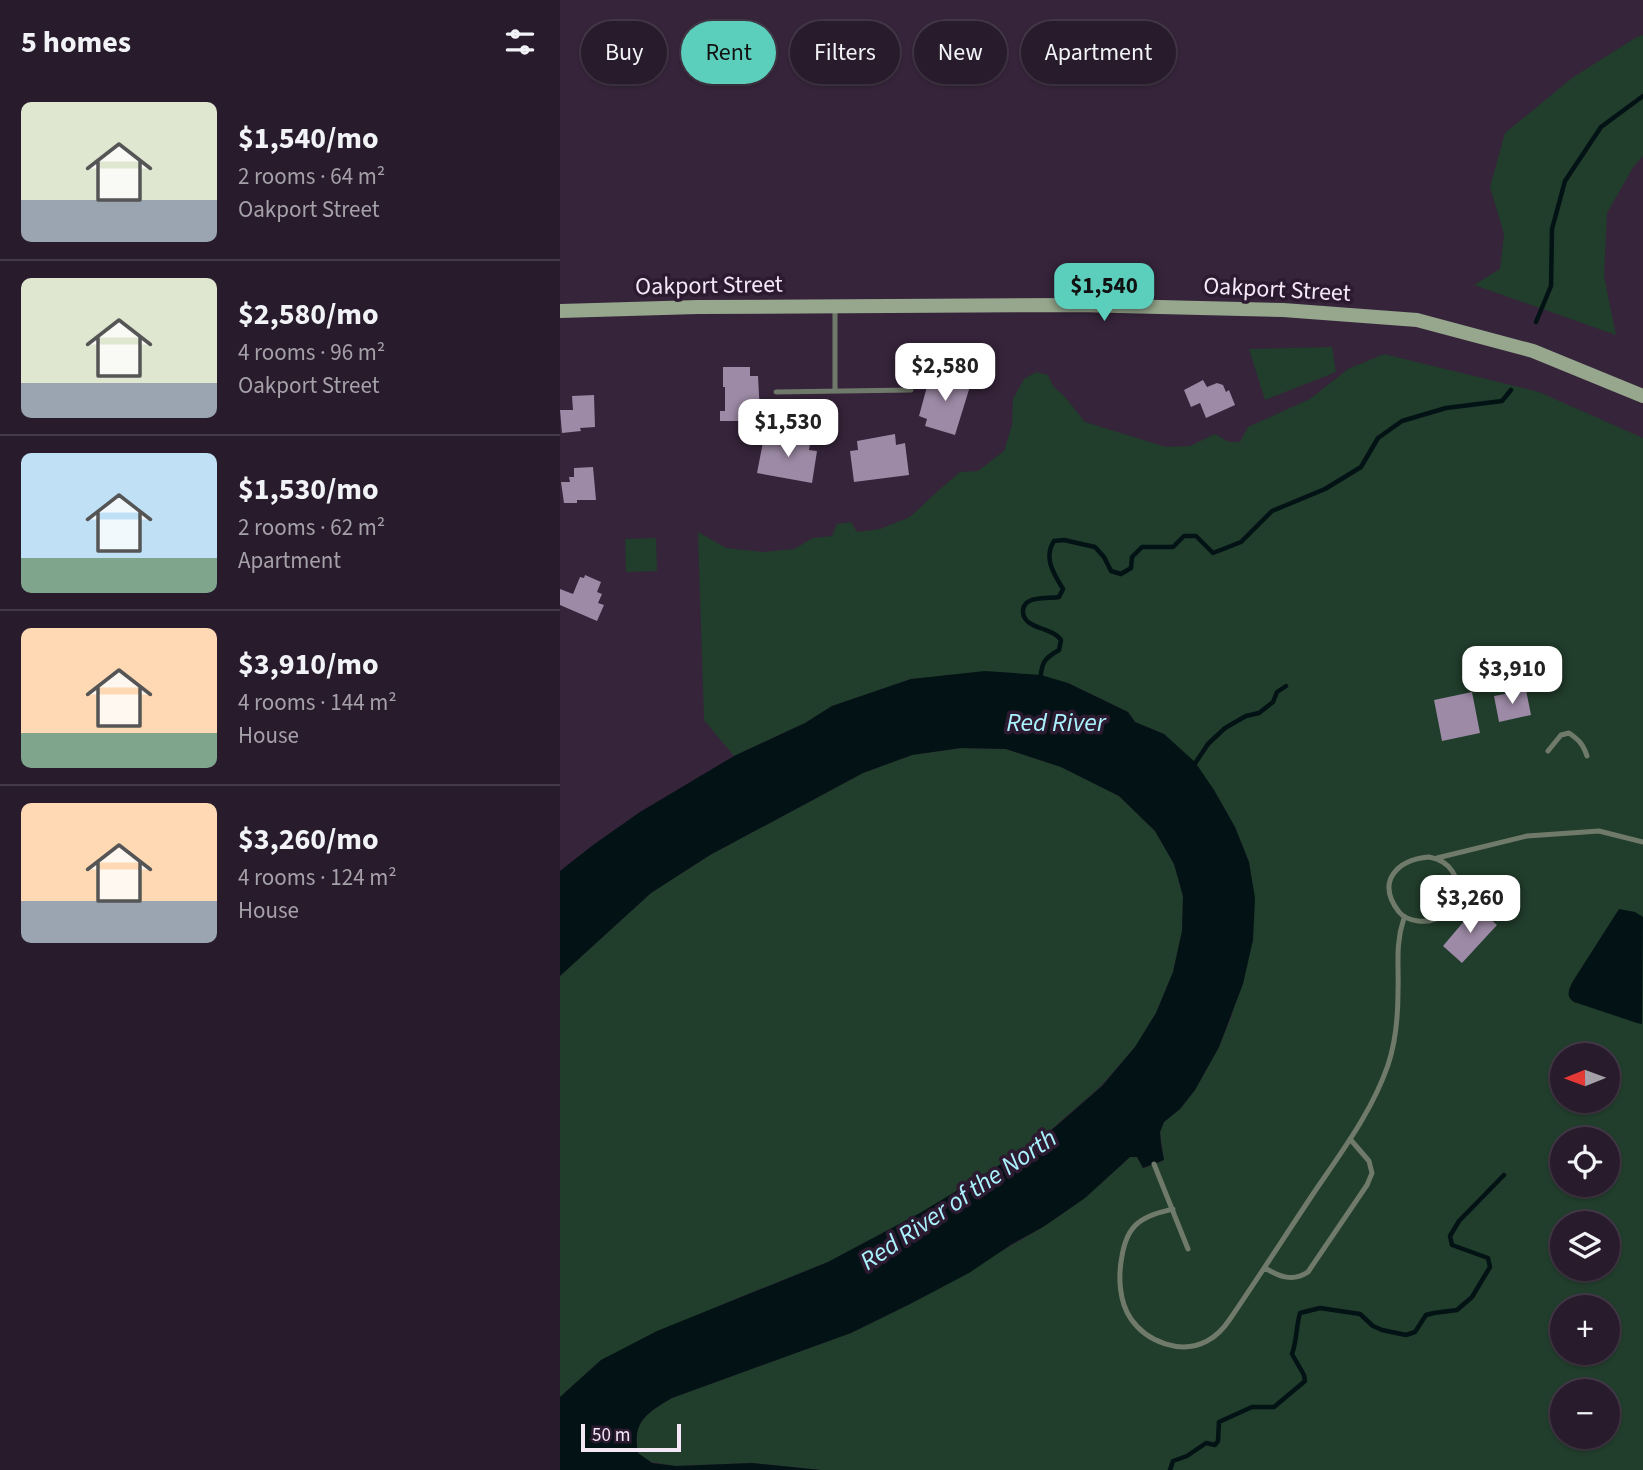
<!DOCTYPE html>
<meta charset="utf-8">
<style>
body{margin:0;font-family:"Source Sans 3",sans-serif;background:#342838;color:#f1f3f6;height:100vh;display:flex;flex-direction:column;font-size:26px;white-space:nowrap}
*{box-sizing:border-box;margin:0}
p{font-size:23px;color:#a5a1a9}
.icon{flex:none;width:38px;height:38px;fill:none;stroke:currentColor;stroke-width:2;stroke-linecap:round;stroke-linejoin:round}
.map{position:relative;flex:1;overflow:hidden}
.details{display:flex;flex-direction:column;background:#281b2c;width:560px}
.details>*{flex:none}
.top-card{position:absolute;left:21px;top:21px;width:665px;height:63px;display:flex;gap:14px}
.needle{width:46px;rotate:269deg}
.buttons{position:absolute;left:990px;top:1043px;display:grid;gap:14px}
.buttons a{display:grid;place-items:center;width:70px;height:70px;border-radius:50%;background:#281b2c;box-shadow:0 2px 5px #0004,0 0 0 2px #443948;font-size:35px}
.scale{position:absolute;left:21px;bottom:18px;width:100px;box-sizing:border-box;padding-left:7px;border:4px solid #f4e8f7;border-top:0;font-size:19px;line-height:24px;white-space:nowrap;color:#f4e8f7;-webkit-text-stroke:5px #2c1a30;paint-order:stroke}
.price{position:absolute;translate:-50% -60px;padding:0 16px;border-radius:14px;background:#fff;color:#222;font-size:23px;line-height:46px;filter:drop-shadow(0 2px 4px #0008)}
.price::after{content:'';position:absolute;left:50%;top:42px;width:21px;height:16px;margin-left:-10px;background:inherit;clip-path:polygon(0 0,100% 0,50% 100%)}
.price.on{background:#5bcebc;color:#111}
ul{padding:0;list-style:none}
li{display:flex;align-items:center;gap:21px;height:175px;padding:0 21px}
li+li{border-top:2px solid #443948}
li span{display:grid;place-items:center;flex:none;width:196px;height:140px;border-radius:10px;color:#555}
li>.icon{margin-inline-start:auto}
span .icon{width:84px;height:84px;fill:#fffc;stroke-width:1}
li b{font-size:30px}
h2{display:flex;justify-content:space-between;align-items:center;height:84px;padding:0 21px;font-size:30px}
.pill{padding:0 24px;border-radius:32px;background:#281b2c;box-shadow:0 2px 5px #0004,0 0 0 2px #443948;font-size:24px;line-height:63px}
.pill.on{background:#5bcebc;color:#111}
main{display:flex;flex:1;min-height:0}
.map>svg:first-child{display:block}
.green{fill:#213d2b;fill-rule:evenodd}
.water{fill:#031315}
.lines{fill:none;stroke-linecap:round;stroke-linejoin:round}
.stream{stroke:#031315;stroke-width:4.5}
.building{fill:#9d8aa6}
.lane{stroke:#707a6a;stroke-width:5}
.secondary{stroke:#96a78d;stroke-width:14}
.labels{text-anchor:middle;stroke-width:7;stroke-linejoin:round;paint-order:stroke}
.street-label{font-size:24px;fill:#f4e8f7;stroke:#2c1a30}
.water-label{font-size:26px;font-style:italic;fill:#aaf3fd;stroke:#2c1a30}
</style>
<main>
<section class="details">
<h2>5 homes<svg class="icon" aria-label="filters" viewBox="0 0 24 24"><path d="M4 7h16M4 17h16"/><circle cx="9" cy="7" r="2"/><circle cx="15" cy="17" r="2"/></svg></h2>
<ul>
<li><span style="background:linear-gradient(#dfe7d0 70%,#9aa5b1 0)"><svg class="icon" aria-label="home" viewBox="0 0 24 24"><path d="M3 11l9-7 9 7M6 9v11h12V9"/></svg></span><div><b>$1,540/mo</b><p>2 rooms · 64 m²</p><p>Oakport Street</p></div></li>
<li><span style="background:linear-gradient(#dfe7d0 75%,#9aa5b1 0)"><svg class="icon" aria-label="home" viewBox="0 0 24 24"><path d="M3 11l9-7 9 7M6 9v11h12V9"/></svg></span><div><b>$2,580/mo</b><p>4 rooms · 96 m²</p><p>Oakport Street</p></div></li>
<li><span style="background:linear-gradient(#bfe0f5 75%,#7fa58c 0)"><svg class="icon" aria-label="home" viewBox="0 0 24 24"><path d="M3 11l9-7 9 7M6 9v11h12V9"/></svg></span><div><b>$1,530/mo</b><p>2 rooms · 62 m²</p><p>Apartment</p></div></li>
<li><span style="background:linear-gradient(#ffd9b3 75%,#7fa58c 0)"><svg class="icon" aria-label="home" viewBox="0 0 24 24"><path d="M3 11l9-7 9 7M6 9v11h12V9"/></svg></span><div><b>$3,910/mo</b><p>4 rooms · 144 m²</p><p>House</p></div></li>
<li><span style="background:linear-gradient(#ffd9b3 70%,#9aa5b1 0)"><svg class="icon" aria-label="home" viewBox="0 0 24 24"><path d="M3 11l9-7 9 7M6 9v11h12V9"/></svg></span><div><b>$3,260/mo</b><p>4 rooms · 124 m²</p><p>House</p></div></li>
</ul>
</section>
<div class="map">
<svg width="1083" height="1470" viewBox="0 0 1083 1470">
<rect width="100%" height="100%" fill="#36243a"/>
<path class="green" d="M1083,35V156L1074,166L1047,213L1044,276L1056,335L914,285L940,269L944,234L930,187L945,133L1012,78L1075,38Z
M772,347L776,372L705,400L689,349Z
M824,354L979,392L1083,438V1470H261L192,1463L116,1466L91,1462L78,1453C72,1421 87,1413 112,1398L291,1333L352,1303L483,1227L525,1198L570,1157H577L584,1168L604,1160L600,1132L604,1122L620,1109L635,1090L659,1047L672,1015L689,862L675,827L654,790L604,734L575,722L568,712L508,683L374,677L351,679L272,706L245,723L174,756L144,720L138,532L166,548L203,552L234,549L253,538L272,536L277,524L291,522L297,532L320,529L350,517L379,490L400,472L418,471L444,451L452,425L453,399L464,379L476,372L488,375L493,386L505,397L525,422L606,447L630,446L655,434L669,442H680L688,427L750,399L788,369ZM1003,1055H1048V1101H1003ZM1003,1139H1048V1185H1003ZM1003,1223H1048V1269H1003ZM1003,1307H1048V1353H1003ZM1003,1391H1048V1437H1003Z
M96,538L97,571L66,572L65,539Z
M401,748L446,749L501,767L559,796L595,831L614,864L623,896L622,931L613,972L596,1013L575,1047L541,1086L486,1134L435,1168L360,1213L268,1262L173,1300L41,1360L0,1397V976L91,893L150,855L303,773L352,755Z"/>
<path class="water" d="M425,671L481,675L508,683L568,712L575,722L604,734L635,762L654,790L675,827L689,862L695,898L693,940L683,984L659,1047L635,1090L620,1109L604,1122L600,1132L601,1144L604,1160L583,1168L577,1157H570L525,1198L483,1227L452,1244L409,1273L352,1303L291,1333L112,1398C87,1413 72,1421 78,1453L92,1463L116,1466L192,1463L261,1470H0V1397L41,1360L97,1331L268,1262L360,1213L435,1168L487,1134L542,1086L575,1047L596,1013L613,972L622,931L623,896L614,864L595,831L559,796L501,767L446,749L401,748L352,755L303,773L150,855L91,893L0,976V871L33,845L80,812L174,756L245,723L272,706L351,679Z
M1059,909L1075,912L1083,917L1082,1024L1077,1023L1014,1002C1005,996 1009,989 1013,981Z"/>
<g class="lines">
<path class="stream" d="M976,322L991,286L992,229L1005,181L1041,127L1083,96
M480,680C482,663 483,659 499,650L501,640C492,626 462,630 463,610C464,595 489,599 499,597L503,589C494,574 483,558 494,541L504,540L535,547L544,557L551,571L561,574L571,568L572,557L582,547H613L624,536H636L653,553L681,542L712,511L765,489L801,467L818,438L842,421L886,408L942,401L951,390
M634,765L648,744L665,728L686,716L699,713L713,702L717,692L726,686
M610,1470L613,1461L627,1456L646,1443L655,1445L658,1441L659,1422L692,1407H714L745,1381L744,1375L732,1354C737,1340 736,1327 740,1313L760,1308L800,1314L813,1326L822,1330L846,1335L855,1332L866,1315L874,1313L897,1310L912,1297L930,1267L928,1258L892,1245L890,1236L899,1221L944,1175"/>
</g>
<path class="building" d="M163,367H190V376H198L200,414L187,415V421H160V411H165V387H163Z
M380,374L411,383L395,435L365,426L367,419L359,416L369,379L378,382Z
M643,380L647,387L657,383L663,385L666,392L669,390L675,405L646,418L640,403L631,407L624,390Z
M34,395L35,427L20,428L21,431L2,433L0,410H13L12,396Z
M213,434L251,439L249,450L257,451L252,483L197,473L203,442L212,443Z
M335,434L336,445L345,443L349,475L294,482L290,451L298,450L297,441Z
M33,467L36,500H17V503H4L1,482H10L9,477H14V468Z
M25,575L41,582L37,592L42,594L38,603L44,605L37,621L0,605V589L13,594L20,577L24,578Z
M966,690L971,715L939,722L934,696Z
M912,692L920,733L882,741L874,700Z
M918,908L937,925L902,963L883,946L905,920Z"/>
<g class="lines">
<path class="lane" d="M275,309V391
M216,392L351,390
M988,751L1001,735L1009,733C1019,740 1023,744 1027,756
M869,857C914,865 900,926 858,921C850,920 844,918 839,912C816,882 836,860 869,857Z
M877,858L967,836L1039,831L1083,842
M594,1164L628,1249
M613,1209C601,1212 588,1215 578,1223C568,1231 564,1244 562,1256C558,1276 559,1302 571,1319C587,1342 621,1355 647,1341C657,1336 664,1328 670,1319C698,1278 725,1236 753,1194C780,1154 812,1112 828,1065C836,1041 838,1017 838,992C839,964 835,945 844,918
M705,1268C720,1277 733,1282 748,1272L807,1185L812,1173L809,1161L790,1139"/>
<path class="secondary" d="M0,311L138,307L518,305L723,310L857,320L973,351L1083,396"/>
</g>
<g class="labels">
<g class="street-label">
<text transform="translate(149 285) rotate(-1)" y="8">Oakport Street</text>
<text transform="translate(717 289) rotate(3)" y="8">Oakport Street</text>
</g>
<g class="water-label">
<text x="496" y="731">Red River</text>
<text transform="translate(398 1199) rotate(-34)" y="9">Red River of the North</text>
</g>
</g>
</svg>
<div class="buttons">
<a><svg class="needle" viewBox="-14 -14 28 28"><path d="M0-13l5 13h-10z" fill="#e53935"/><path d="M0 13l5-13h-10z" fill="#a5a1a9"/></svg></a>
<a><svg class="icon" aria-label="locate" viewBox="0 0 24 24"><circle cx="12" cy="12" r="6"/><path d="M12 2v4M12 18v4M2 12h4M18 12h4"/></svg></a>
<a><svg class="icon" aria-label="layers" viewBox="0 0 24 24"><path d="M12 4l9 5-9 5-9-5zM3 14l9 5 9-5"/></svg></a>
<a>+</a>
<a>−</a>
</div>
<div class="scale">50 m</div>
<b class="price on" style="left:544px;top:323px">$1,540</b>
<b class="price" style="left:385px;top:403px">$2,580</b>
<b class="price" style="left:228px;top:459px">$1,530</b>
<b class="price" style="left:952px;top:706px">$3,910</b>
<b class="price" style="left:910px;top:935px">$3,260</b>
<div class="top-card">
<a class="pill">Buy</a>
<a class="pill on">Rent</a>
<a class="pill">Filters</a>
<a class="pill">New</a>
<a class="pill">Apartment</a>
</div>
</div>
</main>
